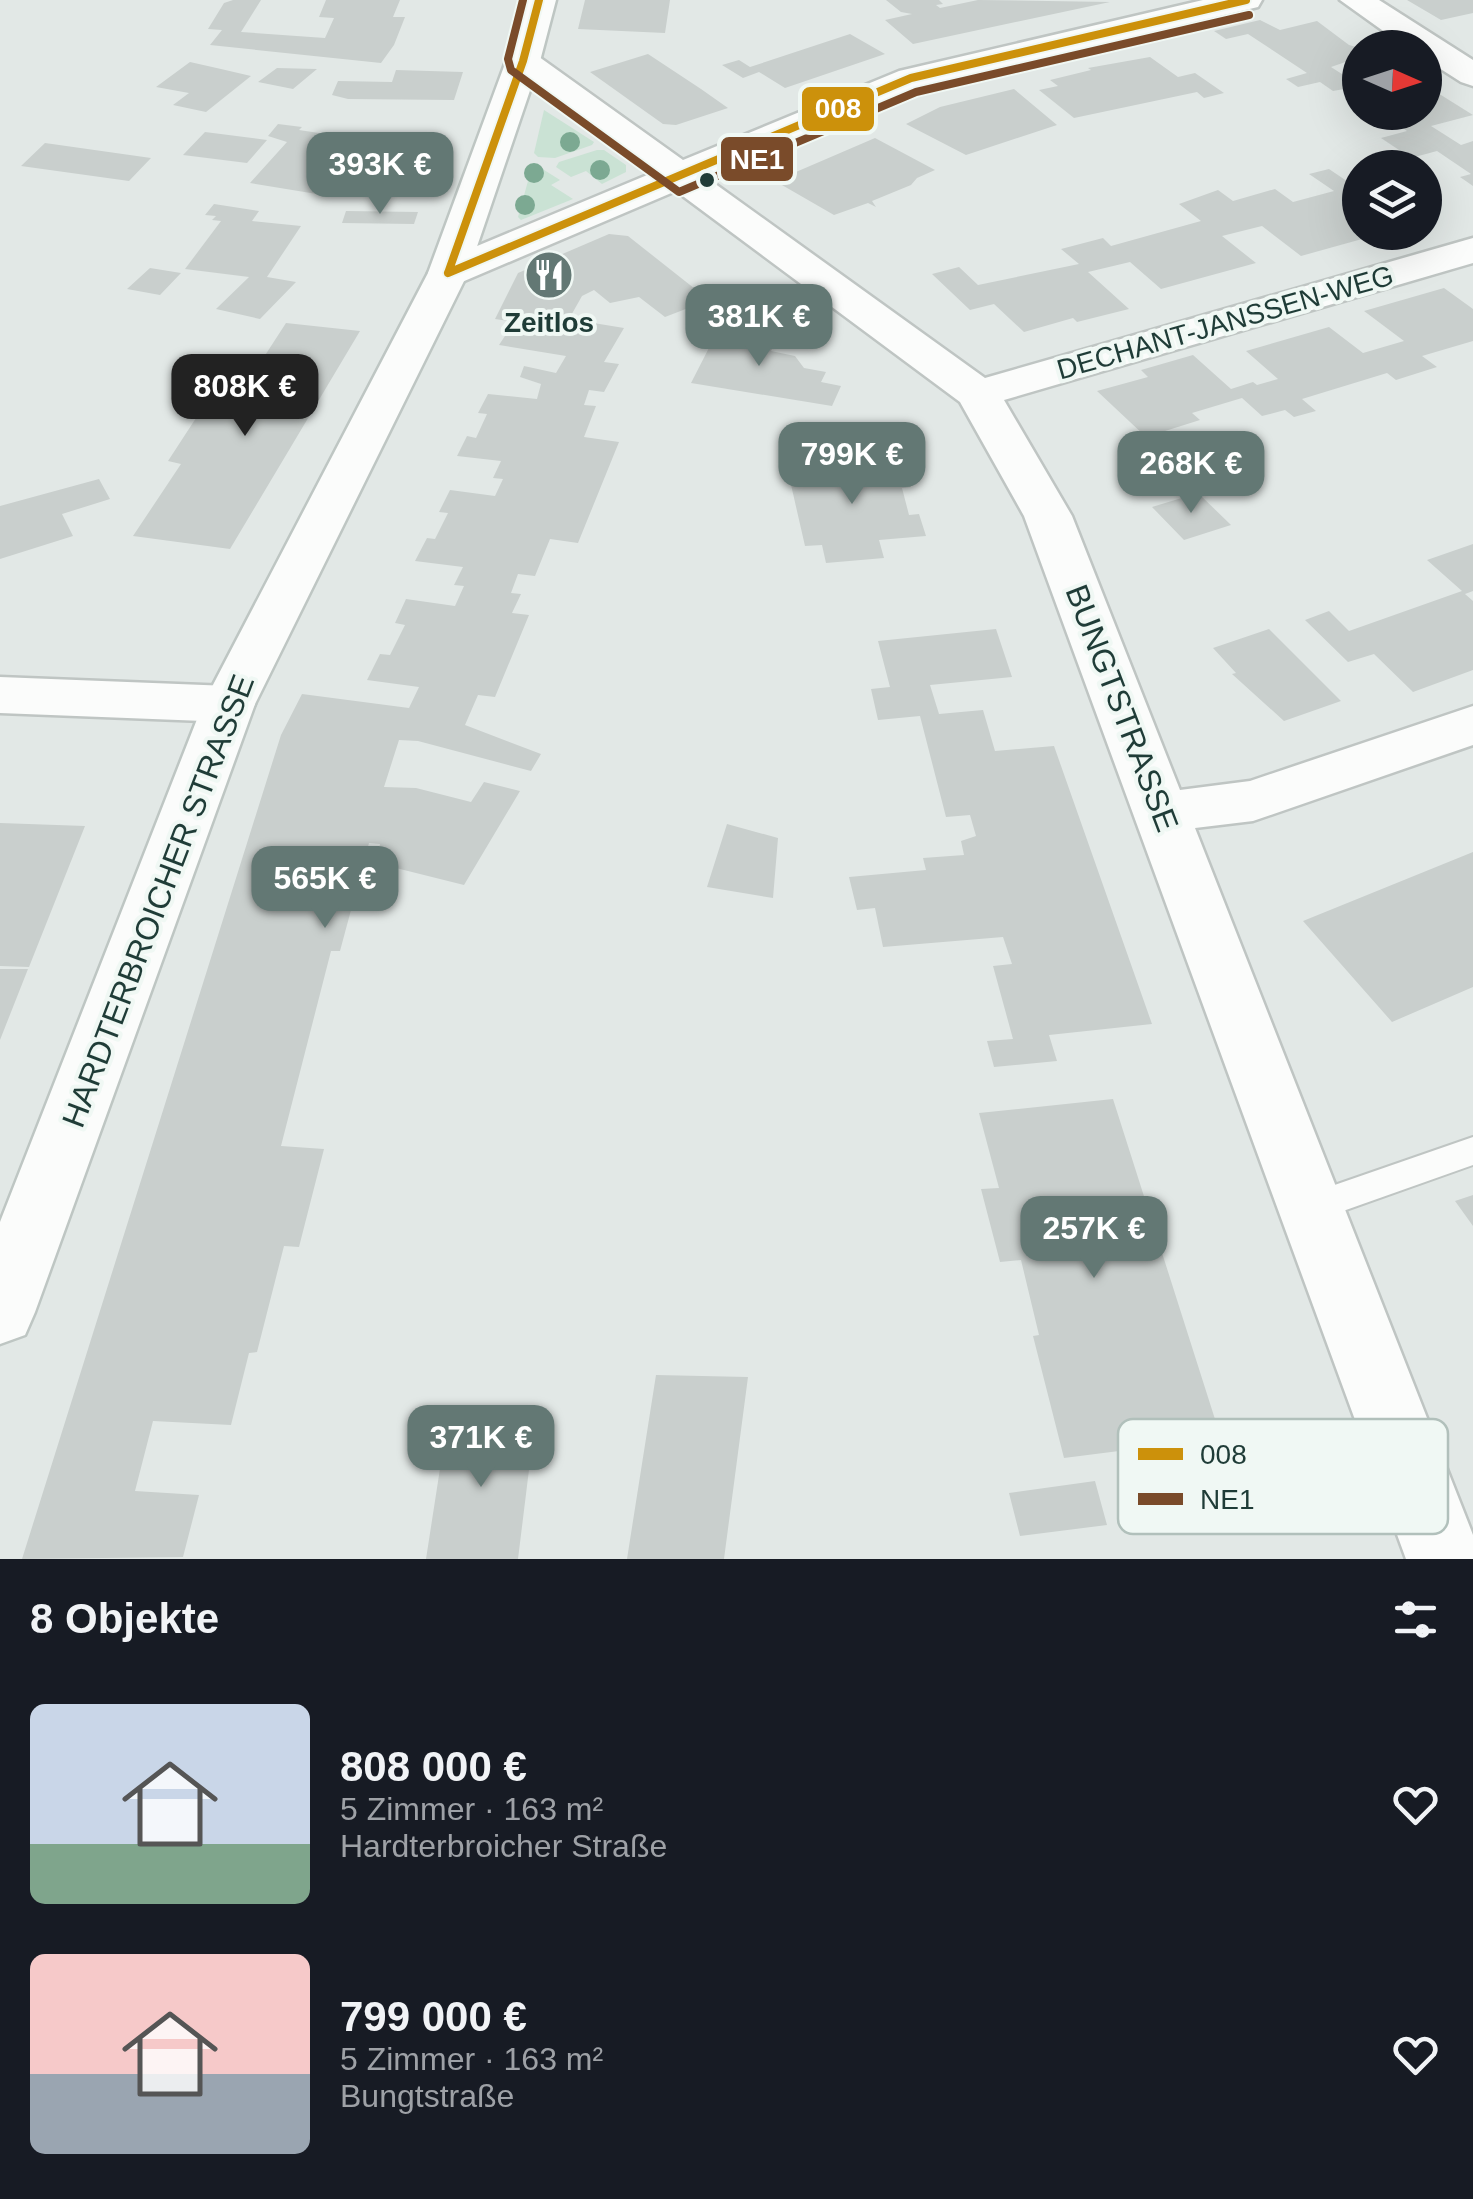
<!DOCTYPE html>
<html lang="de">
<meta charset="utf-8">
<style>
body{margin:0;font-family:Arial,sans-serif;background:#20242c;color:#f1f3f6;height:100vh;display:flex;flex-direction:column;font-size:38px;white-space:nowrap}
*{box-sizing:border-box;margin:0}
p{font-size:32px;color:#9ea1a6}
.icon{flex:none;width:55px;height:55px;fill:none;stroke:currentColor;stroke-width:2;stroke-linecap:round;stroke-linejoin:round}
.map{position:relative;height:1559px;overflow:hidden}
.drawer{display:flex;flex-direction:column;background:#171b24;flex:1}
.drawer>*{flex:none}
.needle{width:65px;rotate:93deg}
.tools{position:absolute;left:1342px;top:30px;display:grid;gap:20px}
.tools a{display:grid;place-items:center;width:100px;height:100px;border-radius:50%;background:#171b24;box-shadow:0 10px 40px #0002;font-size:50px}
.price{position:absolute;translate:-50% -85px;padding:0 22px;border-radius:20px;background:#637874;color:#fff;font-size:32px;line-height:65px;filter:drop-shadow(0 2px 5px #0008)}
.price::after{content:'';position:absolute;left:50%;top:60px;width:30px;height:22px;margin-left:-15px;background:inherit;clip-path:polygon(0 0,100% 0,50% 100%)}
.price.current{background:#222;color:#fff}
ul{padding:0;list-style:none}
li{display:flex;align-items:center;gap:30px;height:250px;padding:0 30px}
li span{display:grid;place-items:center;flex:none;width:280px;height:200px;border-radius:15px;color:#555}
li>.icon{margin-inline-start:auto}
span .icon{width:120px;height:120px;fill:#fffc;stroke-width:1}
li b{font-size:42px}
h2{display:flex;justify-content:space-between;align-items:center;height:120px;padding:0 30px;font-size:42px}
.map>svg:first-child{display:block}
.green{fill:#cae2d4}
.building{fill:#c9cfcd}
.lines{fill:none;stroke-linecap:round;stroke-linejoin:round}
.lane-casing{stroke:#bfc5c3;stroke-width:4}
.street-casing{stroke:#bfc5c3;stroke-width:5}
.secondary-casing{stroke:#bec6c3;stroke-width:5}
.lane{fill:#fbfcfb;fill-rule:evenodd}
.street{fill:#fbfcfb;fill-rule:evenodd}
.secondary{fill:#fbfcfb;fill-rule:evenodd}
.bus-1-casing{stroke:#f0f8f4;stroke-width:12}
.bus-2-casing{stroke:#f0f8f4;stroke-width:12}
.bus-1{stroke:#cc910b;stroke-width:8}
.bus-2{stroke:#7a4b2a;stroke-width:8}
.tree{fill:#7ca992}
.bus-dot{fill:#1f3c37;stroke:#f0f8f4;stroke-width:4}
.labels{text-anchor:middle;stroke-width:8;stroke-linejoin:round;paint-order:stroke}
.far-poi-label{font-size:28px;font-weight:bold;fill:#1f3c37;stroke:#f0f8f4}
.far-street-label{font-size:28px;fill:#1f3c37;stroke:#f0f8f4}
.street-label{font-size:32px;fill:#1f3c37;stroke:#f0f8f4}
.key{fill:#f0f8f4;stroke:#b1c0bb;stroke-width:2.5}
.key-label{font-size:28px;fill:#1f3c37}
.line-badge{stroke:#f0f8f4;stroke-width:4}
.badge-label{font-size:28px;text-anchor:middle;font-weight:bold;fill:#fff}
</style>
<div class="map">
<svg width="1473" height="1559" viewBox="0 0 1473 1559">
<rect width="100%" height="100%" fill="#e2e8e6"/>
<path class="green" d="M544,110L594,142L592,145L555,158L538,157L534,153Z
M597,150H604L626,165V172L602,184L586,171L571,177L556,167L559,162Z
M533,163L560,180L551,185L573,199L521,220L518,217Z"/>
<path class="building" d="M233,0H261L241,32L325,38L334,18L319,17L326,0H400L393,17H405L394,45L381,63L210,45L222,30L208,29L224,3Z
M585,0H670L665,33L578,29Z
M886,0H939L943,4L936,5L940,8L978,0L1110,2L913,44L885,20L912,14L901,12Z
M1407,0H1473V13L1441,20Z
M1260,20L1280,30L1317,21L1349,45L1360,48V57L1331,67L1345,76L1354,74L1360,78V99L1344,89L1333,91L1320,82L1298,87L1286,79L1307,73L1248,34L1226,39L1214,31Z
M850,34L885,54L785,88L759,72L743,78L722,65L739,60L750,67Z
M648,54L701,89L728,108L676,125L663,124L590,72Z
M1150,57L1178,77L1195,73L1224,93L1204,98L1197,92L1074,118L1039,90L1058,86L1050,80L1091,70L1088,68Z
M190,62L221,69L251,76L206,112L173,105L189,93L156,87Z
M277,68L317,69L293,89L258,82Z
M396,70L463,72L454,100L348,99L332,95L338,81L392,82Z
M1425,85L1473,115L1431,126L1461,145L1473,141V186L1460,177L1471,174L1437,151L1411,158L1381,138L1407,131L1380,112H1425Z
M1014,89L1057,125L966,155L906,124L940,107Z
M278,124L302,127L299,130L385,143L345,192L334,190L329,196L250,183L287,142L268,136Z
M205,132L267,140L247,163L183,155Z
M875,138L935,170L917,178L911,185L872,201L876,207L868,203L834,215L775,181Z
M45,143L151,158L129,181L21,166Z
M1329,169L1360,190V203L1354,205L1360,209V232L1380,234L1301,256L1262,226L1222,236L1256,263L1161,289L1130,262L1088,272L1129,309L1077,322L1073,318L1024,332L994,304L970,310L932,274L959,267L978,285L1079,264L1061,249L1103,238L1111,246L1201,221L1179,204L1218,190L1233,201L1275,189L1293,202L1334,191L1309,174Z
M214,204L259,211L252,221L301,226L267,277L296,282L260,319L216,309L249,277L185,269L221,221L212,220L216,216L205,215Z
M346,211L418,212L414,224L342,223Z
M609,234L628,236L709,300L665,317L639,297L610,303L594,290L582,296L569,319L624,328L604,362L619,364L604,392L589,390L584,405L596,406L584,437L619,442L578,543L550,539L535,576L518,574L511,593L521,594L512,613L529,615L495,697L478,695L465,725L541,754L531,771L418,741L399,740L384,787L416,788L471,802L484,782L520,791L464,885L384,865L386,858H377L380,844L369,843L340,951H331L281,1146L324,1149L299,1247L284,1246L257,1352L249,1353L231,1425L153,1421L135,1491L199,1495L183,1557L22,1559L281,735L302,694L409,708L419,687L367,680L380,654L390,655L405,625L395,623L406,599L455,606L464,586L454,585L463,567L415,561L427,538L435,539L448,513L439,512L450,490L495,496L503,479L493,478L501,461L457,456L467,436L476,438L487,414L478,413L488,394L537,399L541,384L520,377L524,366L556,373L566,356L499,345L514,322L495,319L518,273Z
M150,268L181,273L160,295L127,289Z
M1444,288L1473,309V341L1422,356L1437,367L1396,380L1387,373L1302,399L1316,411L1294,417L1285,410L1262,416L1242,398L1192,413L1200,420L1146,437L1097,391L1148,377L1141,370L1193,355L1231,389L1253,382L1257,385L1278,379L1246,351L1329,327L1363,353L1404,341L1364,311Z
M286,323L360,331L230,549L133,536L181,464L168,461L211,395L236,399L251,376L228,373L239,356L262,360Z
M704,327L777,339L771,351L795,356L804,368L826,372L821,382L841,386L832,406L691,383L712,342L697,340Z
M853,454L858,470L904,467L911,487L902,488L909,515L919,514L926,536L879,540L884,558L826,563L822,545L805,546L789,476L803,475L798,458Z
M99,479L110,499L62,514L73,536L0,559V506Z
M1198,493L1231,525L1184,540L1152,507Z
M1473,544V591L1465,594L1473,601V670L1413,692L1374,654L1348,662L1305,620L1329,611L1349,631L1462,591L1427,560Z
M996,629L1012,677L930,685L939,714L983,710L995,751L1054,746L1152,1024L1049,1035L1057,1061L994,1067L987,1041L1013,1039L993,966L1012,964L1003,937L883,947L875,908L857,910L849,877L926,870L923,858L964,855L961,841L976,836L970,815L946,817L920,716L878,720L871,689L890,687L878,641Z
M1269,629L1341,701L1284,721L1232,674L1236,673L1213,648Z
M0,823L85,826L29,967L0,966Z
M727,824L778,838L773,898L707,887Z
M1473,852V987L1392,1022L1303,921Z
M0,969H28L0,1040Z
M1113,1099L1221,1438L1064,1458L1033,1336L1039,1335L1021,1260L1000,1262L981,1189L999,1188L979,1113Z
M1473,1195V1226L1455,1201Z
M656,1375L748,1377L724,1559H627Z
M448,1417L535,1421L518,1559H426Z
M1095,1481L1107,1525L1020,1536L1009,1493Z"/>
<g class="lines">
<g class="lane-casing">
<path id="lane" d="M1473,1137V1165L1312,1222L1300,1217L1295,1207L1300,1197Z"/>
</g>
<g class="street-casing">
<path id="street" d="M1203,0H1262L1258,7L923,86L707,178L985,378L1473,238V263L1004,400L1072,516L1180,790L1250,781L1473,706V745L1253,821L1195,828L1473,1535V1559H1406L1024,516L960,402L676,191L462,282L448,285L434,282L428,273L434,264L652,173L511,68L506,61L511,54L523,51L535,54L683,160L899,71Z
M1340,0H1379L1473,60V86L1461,82L1425,59V48H1407Z
M0,677L229,686L248,691L255,704L248,717L229,722L0,713Z"/>
</g>
<g class="secondary-casing">
<path id="secondary" d="M522,0H556L540,61L468,273L255,704L35,1312L25,1335L0,1344V1222L203,704L428,273L506,61Z"/>
</g>
<use href="#lane" class="lane"/>
<use href="#street" class="street"/>
<use href="#secondary" class="secondary"/>
<g class="bus-1-casing">
<path id="bus-1" d="M448,273L911,78L1246,0
M448,273L523,61L539,0"/>
</g>
<g class="bus-2-casing">
<path id="bus-2" d="M523,0L508,59L511,70L679,192L916,92L1249,15"/>
</g>
<use href="#bus-1" class="bus-1"/>
<use href="#bus-2" class="bus-2"/>
</g>
<g class="tree">
<circle cx="570" cy="142" r="10"/>
<circle cx="600" cy="170" r="10"/>
<circle cx="534" cy="173" r="10"/>
<circle cx="525" cy="205" r="10"/>
</g>
<defs>
<g id="restaurant-disc" transform="scale(2.5)"><circle r="9.5" fill="#637874" stroke="#f0f8f4"/><path d="M-5-6h1v4h1v-4h1v4h1v-4h1v5L-1.5 .5V6h-2V.5L-5-1ZM5-6V6H3V1.5H1.5Q1.5-4 5-6Z" fill="#fff"/></g>
</defs>
<g fill-rule="evenodd">
<use href="#restaurant-disc" x="549" y="275"/>
</g>
<circle class="bus-dot" cx="707" cy="180" r="9"/>
<g class="labels">
<g class="far-poi-label">
<text x="549" y="332">Zeitlos</text>
</g>
<g class="far-street-label">
<text transform="translate(1225 322) rotate(-16)" y="10">DECHANT-JANSSEN-WEG</text>
</g>
<g class="street-label">
<text transform="translate(1122 708) rotate(69)" y="11">BUNGTSTRASSE</text>
<text transform="translate(158 901) rotate(-69)" y="11">HARDTERBROICHER STRASSE</text>
</g>
</g>
<rect x="1118" y="1419" width="330" height="115" rx="15" class="key"/>
<rect x="1138" y="1448" width="45" height="12" fill="#cc910b"/>
<rect x="1138" y="1493" width="45" height="12" fill="#7a4b2a"/>
<g class="key-label">
<text x="1200" y="1464">008</text>
<text x="1200" y="1509">NE1</text>
</g>
<g class="line-badge">
<rect x="800" y="85" width="76" height="48" rx="10" fill="#cc910b"/>
<rect x="719" y="135" width="76" height="48" rx="10" fill="#7a4b2a"/>
</g>
<g class="badge-label">
<text x="838" y="118">008</text>
<text x="757" y="169">NE1</text>
</g>
</svg>
<div class="tools">
<a><svg class="needle" viewBox="-14 -14 28 28"><path d="M0-13l5 13h-10z" fill="#e53935"/><path d="M0 13l5-13h-10z" fill="#9ea1a6"/></svg></a>
<a><svg class="icon" aria-label="layers" viewBox="0 0 24 24"><path d="M12 4l9 5-9 5-9-5zM3 14l9 5 9-5"/></svg></a>
</div>
<b class="price" style="left:380px;top:217px">393K €</b>
<b class="price" style="left:759px;top:369px">381K €</b>
<b class="price current" style="left:245px;top:439px">808K €</b>
<b class="price" style="left:852px;top:507px">799K €</b>
<b class="price" style="left:1191px;top:516px">268K €</b>
<b class="price" style="left:325px;top:931px">565K €</b>
<b class="price" style="left:1094px;top:1281px">257K €</b>
<b class="price" style="left:481px;top:1490px">371K €</b>
</div>
<section class="drawer">
<h2>8 Objekte<svg class="icon" aria-label="filters" viewBox="0 0 24 24"><path d="M4 7h16M4 17h16"/><circle cx="9" cy="7" r="2"/><circle cx="15" cy="17" r="2"/></svg></h2>
<ul>
<li><span style="background:linear-gradient(#c9d6e8 70%,#7fa58c 0)"><svg class="icon" aria-label="home" viewBox="0 0 24 24"><path d="M3 11l9-7 9 7M6 9v11h12V9"/></svg></span><div><b>808 000 €</b><p>5 Zimmer · 163 m²</p><p>Hardterbroicher Straße</p></div><svg class="icon" aria-label="heart" viewBox="0 0 24 24"><path d="M12 20l-8-8c-3-5 5-10 8-4 3-6 11-1 8 4z"/></svg></li>
<li><span style="background:linear-gradient(#f6c9c9 60%,#9aa5b1 0)"><svg class="icon" aria-label="home" viewBox="0 0 24 24"><path d="M3 11l9-7 9 7M6 9v11h12V9"/></svg></span><div><b>799 000 €</b><p>5 Zimmer · 163 m²</p><p>Bungtstraße</p></div><svg class="icon" aria-label="heart" viewBox="0 0 24 24"><path d="M12 20l-8-8c-3-5 5-10 8-4 3-6 11-1 8 4z"/></svg></li>
</ul>
</section>
